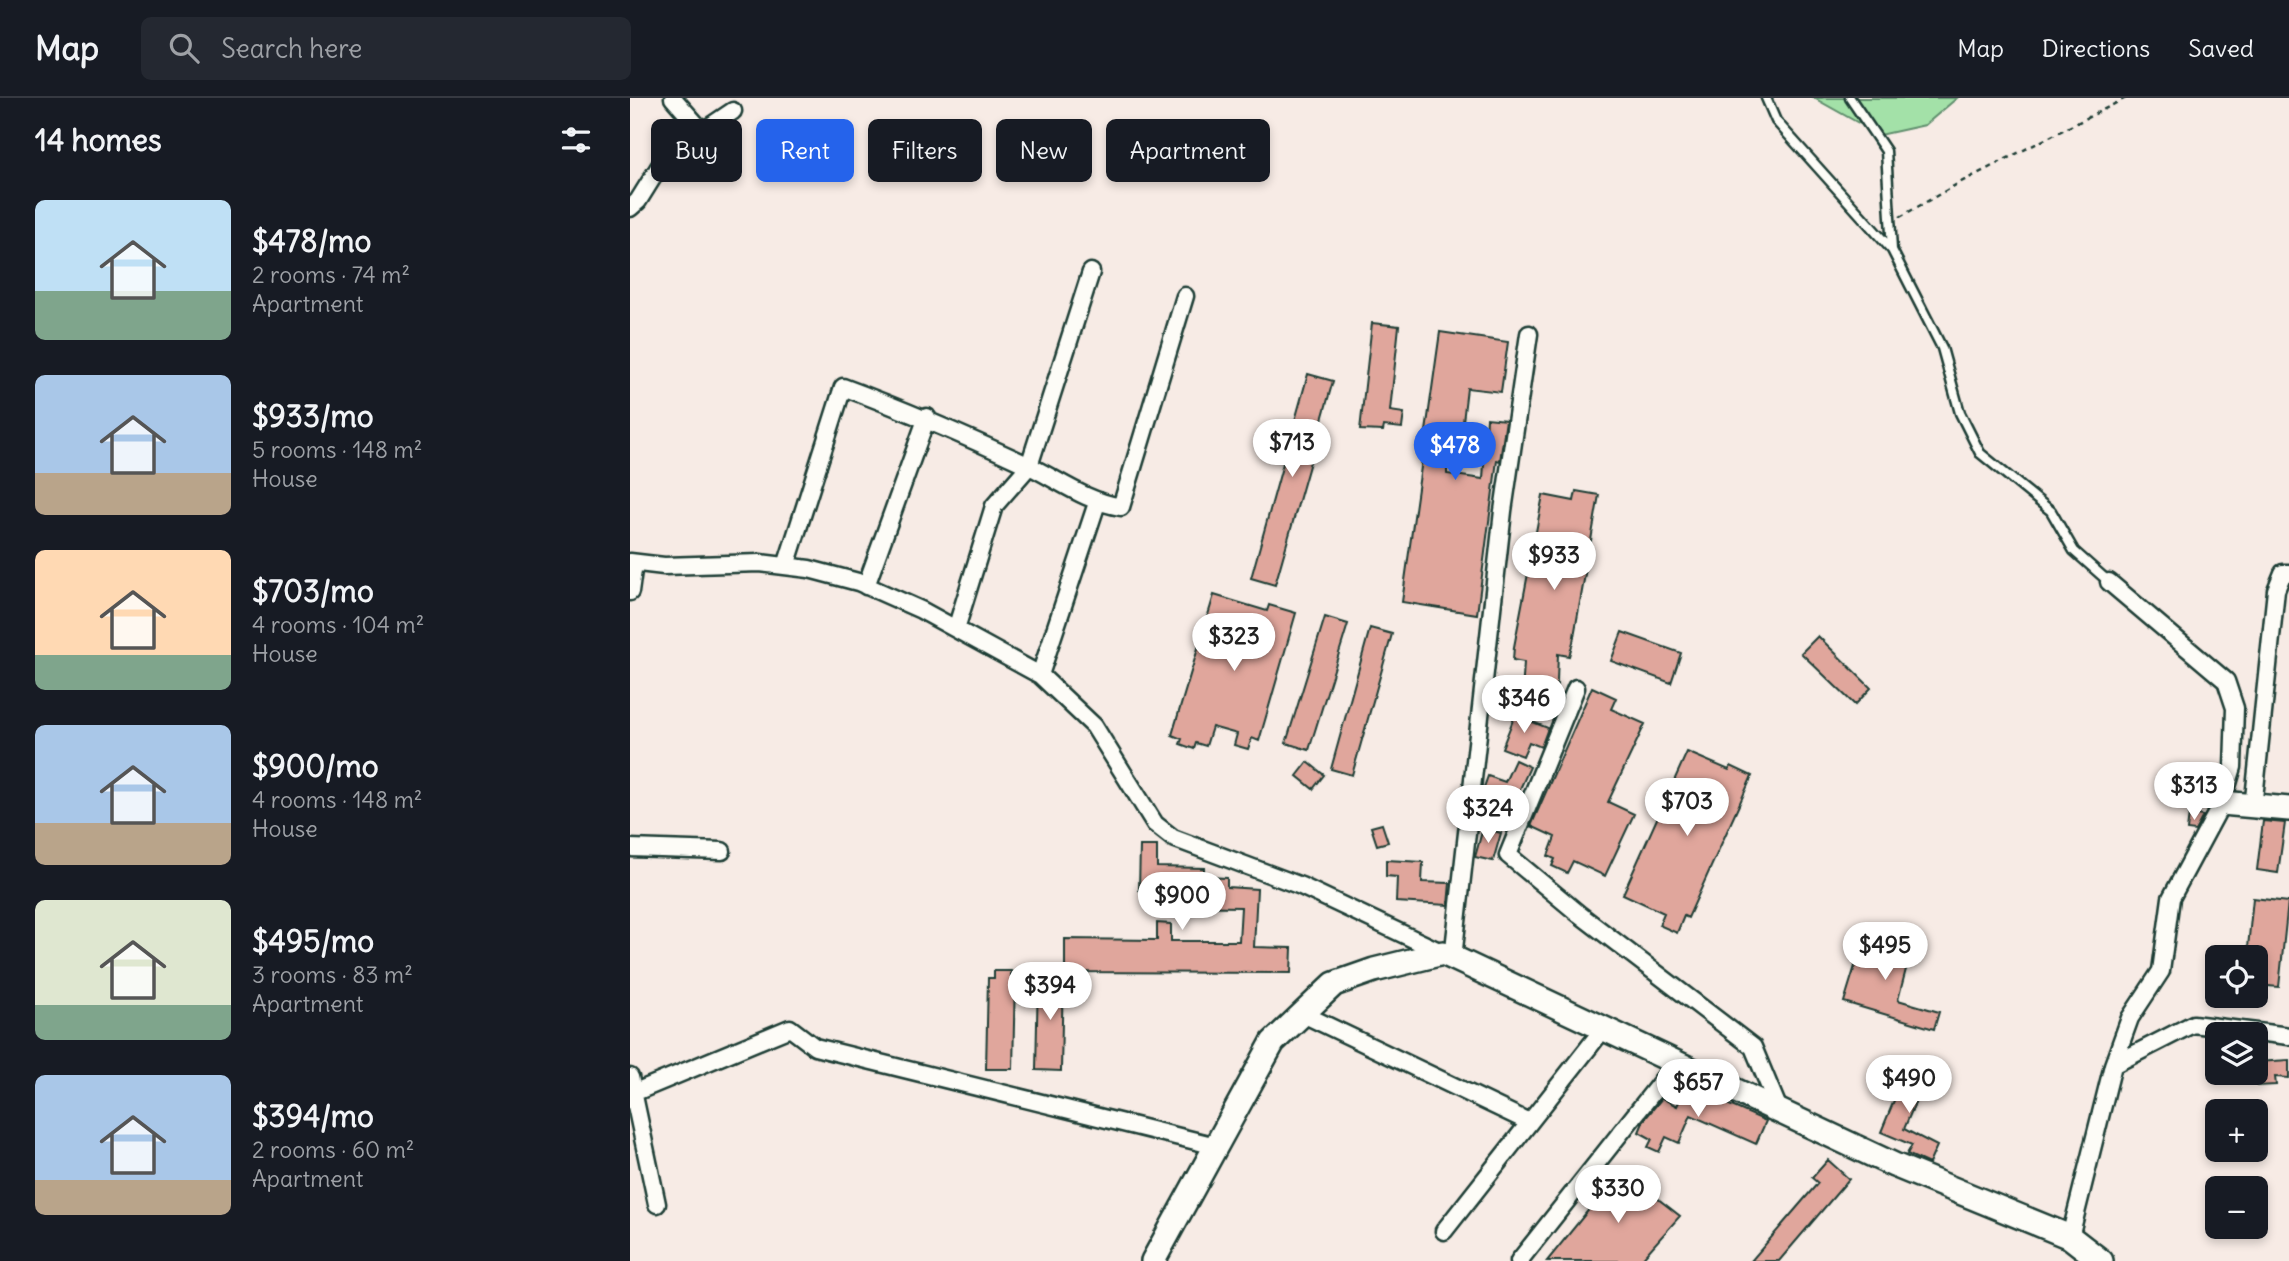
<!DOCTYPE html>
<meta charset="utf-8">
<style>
body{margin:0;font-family:Delius,sans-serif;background:#242831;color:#f1f3f6;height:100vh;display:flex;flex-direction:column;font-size:26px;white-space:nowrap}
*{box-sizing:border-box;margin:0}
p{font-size:23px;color:#9ea1a6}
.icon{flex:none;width:38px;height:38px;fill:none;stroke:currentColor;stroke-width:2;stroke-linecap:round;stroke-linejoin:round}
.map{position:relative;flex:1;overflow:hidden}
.drawer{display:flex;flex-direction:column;background:#171b24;width:630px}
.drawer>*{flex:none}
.hud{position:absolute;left:21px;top:21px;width:665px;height:63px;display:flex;gap:14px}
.fabs{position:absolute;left:1575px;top:847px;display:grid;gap:14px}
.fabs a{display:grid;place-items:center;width:63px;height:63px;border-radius:10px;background:#171b24;box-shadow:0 4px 10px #0003;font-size:35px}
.price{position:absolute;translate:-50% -60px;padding:0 16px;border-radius:24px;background:#fff;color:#222;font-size:23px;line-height:46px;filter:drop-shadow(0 2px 4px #0008)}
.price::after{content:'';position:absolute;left:50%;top:42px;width:21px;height:16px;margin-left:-10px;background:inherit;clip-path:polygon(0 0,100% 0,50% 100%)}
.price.selected{background:#2563eb;color:#fff}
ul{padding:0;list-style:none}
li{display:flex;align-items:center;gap:21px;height:175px;padding:0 35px}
li span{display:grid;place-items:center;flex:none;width:196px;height:140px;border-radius:10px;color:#555}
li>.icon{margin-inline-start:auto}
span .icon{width:84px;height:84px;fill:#fffc;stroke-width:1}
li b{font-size:30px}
h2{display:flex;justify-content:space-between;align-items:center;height:84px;padding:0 35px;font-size:30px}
.pill{padding:0 24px;border-radius:10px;background:#171b24;box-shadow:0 4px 10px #0003;font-size:24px;line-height:63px}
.pill.selected{background:#2563eb;color:#fff}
header{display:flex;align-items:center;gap:42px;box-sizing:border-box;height:98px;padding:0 35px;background:#171b24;border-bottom:2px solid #363941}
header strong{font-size:33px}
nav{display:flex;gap:38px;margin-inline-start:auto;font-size:24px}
.search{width:490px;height:63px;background:#242831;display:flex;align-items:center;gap:18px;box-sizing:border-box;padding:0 24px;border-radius:10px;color:#9ea1a6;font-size:26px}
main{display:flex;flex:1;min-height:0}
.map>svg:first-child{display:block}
.green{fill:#a3e1a8;stroke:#618f6e;stroke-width:2}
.building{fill:#e0a69c;stroke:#1f3d34;stroke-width:2}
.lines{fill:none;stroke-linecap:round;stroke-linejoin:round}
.lane-casing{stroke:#1f3d34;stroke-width:13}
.street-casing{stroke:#1f3d34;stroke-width:21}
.secondary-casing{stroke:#1f3d34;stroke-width:28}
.path{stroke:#1f3d34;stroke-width:2.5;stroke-dasharray:5 5;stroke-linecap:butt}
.lane{stroke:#fdfcf7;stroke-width:8}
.street{stroke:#fdfcf7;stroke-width:16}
.secondary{stroke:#fdfcf7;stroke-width:23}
</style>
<header>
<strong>Map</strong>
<div class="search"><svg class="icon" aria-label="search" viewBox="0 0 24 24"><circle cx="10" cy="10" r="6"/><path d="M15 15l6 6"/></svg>Search here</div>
<nav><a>Map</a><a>Directions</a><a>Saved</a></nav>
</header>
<main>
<section class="drawer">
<h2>14 homes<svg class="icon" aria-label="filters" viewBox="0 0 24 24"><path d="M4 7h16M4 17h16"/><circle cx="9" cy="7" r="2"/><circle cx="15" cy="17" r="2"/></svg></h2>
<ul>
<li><span style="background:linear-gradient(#bfe0f5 65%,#7fa58c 0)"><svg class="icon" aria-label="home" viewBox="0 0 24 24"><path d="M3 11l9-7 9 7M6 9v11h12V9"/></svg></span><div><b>$478/mo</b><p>2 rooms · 74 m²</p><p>Apartment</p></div></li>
<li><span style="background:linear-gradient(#a9c7e8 70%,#b9a48a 0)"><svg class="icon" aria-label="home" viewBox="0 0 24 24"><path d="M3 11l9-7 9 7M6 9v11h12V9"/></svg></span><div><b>$933/mo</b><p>5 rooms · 148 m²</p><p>House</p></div></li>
<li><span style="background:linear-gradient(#ffd9b3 75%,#7fa58c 0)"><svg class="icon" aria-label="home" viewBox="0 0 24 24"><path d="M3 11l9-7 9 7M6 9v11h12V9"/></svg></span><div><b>$703/mo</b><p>4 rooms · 104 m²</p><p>House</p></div></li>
<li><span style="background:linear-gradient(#a9c7e8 70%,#b9a48a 0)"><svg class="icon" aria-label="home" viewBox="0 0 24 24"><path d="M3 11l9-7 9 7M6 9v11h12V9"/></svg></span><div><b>$900/mo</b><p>4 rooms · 148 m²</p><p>House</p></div></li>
<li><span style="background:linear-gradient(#dfe7d0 75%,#7fa58c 0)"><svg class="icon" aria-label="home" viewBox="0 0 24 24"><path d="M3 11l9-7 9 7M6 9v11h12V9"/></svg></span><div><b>$495/mo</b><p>3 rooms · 83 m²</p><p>Apartment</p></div></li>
<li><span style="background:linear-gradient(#a9c7e8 75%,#b9a48a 0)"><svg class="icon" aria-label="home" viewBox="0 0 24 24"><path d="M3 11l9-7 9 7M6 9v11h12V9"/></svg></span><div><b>$394/mo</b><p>2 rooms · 60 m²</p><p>Apartment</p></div></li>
</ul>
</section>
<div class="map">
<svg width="1659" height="1163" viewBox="0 0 1659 1163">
<rect width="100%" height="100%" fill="#f7ebe5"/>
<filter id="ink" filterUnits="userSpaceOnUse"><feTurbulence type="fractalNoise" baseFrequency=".0143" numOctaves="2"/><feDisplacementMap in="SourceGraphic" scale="14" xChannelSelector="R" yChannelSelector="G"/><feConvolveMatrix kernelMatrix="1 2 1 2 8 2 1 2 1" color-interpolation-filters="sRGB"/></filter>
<g filter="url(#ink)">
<path class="green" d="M1184,0H1327L1295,27L1250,37Z"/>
<path class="building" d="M742,225L769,228L760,313L774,315L772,330L754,328L753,333L730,332Z
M810,234L878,244L871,294L837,290L832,332L823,331L817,364V376L853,381L857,320L876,322L870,363L867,362L847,516L772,504Z
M678,276L703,283L645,487L621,480Z
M946,393L969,397L943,544L939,558L928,556L926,611L909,610L910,597L892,596L894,564L883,562L884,549L913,397L944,403Z
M584,497L637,513L639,507L666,515L629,643L622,640L618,651L604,647L607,636L582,629L576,648L566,645L564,651L550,646L552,641L542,637Z
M695,519L718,526L679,652L656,645Z
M740,530L762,536L722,677L701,671Z
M992,534L1051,555L1041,585L981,563Z
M1188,538L1241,590L1225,607L1171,555Z
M962,589L986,600L981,611L1015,626L978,704L1004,716L975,778L943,763L937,775L922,768L925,761L918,758L925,739L901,728Z
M885,617L918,630L911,649L899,644L893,658L872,650Z
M1057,654L1099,672L1101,668L1122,678L1058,820L1054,818L1047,835L1029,827L1034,815L993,796Z
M885,662L900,669L878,717L863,711L866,704L852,699V695L858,678L875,684Z
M678,664L694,677L683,691L667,678Z
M1559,716L1573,718L1565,733L1557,732Z
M1633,723L1655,725L1648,775L1627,772Z
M752,726L758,744L747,747L741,729Z
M853,730L871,735L863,763L845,759Z
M510,748H527V769L574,770V779L597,780V789L627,791L624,849L662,850L661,875L435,874V841L527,842V825L541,826V843H609L611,809L543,808V793L509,792Z
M756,762L793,764L792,784L820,785L818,807L766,804L767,779L756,778Z
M1623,800L1658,804L1649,889L1626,887V859H1617Z
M1236,832L1257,839L1255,845L1281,852L1268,902L1309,914L1304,931L1214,904Z
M364,873H381V880H385L383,971H356L358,880H364Z
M414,873L433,874L431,973L406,972L408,880H413Z
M1659,962V980L1645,979L1646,987L1627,988L1626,964Z
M1279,966L1298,974L1274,1031L1307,1048L1299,1066L1277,1056L1282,1047L1251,1034Z
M1056,988L1136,1023L1126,1046L1061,1017L1049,1045L1036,1039L1029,1054L1018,1049L1022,1041L1009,1034L1014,1022L1032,1000L1047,1008Z
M1198,1062L1219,1081L1149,1163H1121L1188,1085L1182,1080Z
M991,1072L1050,1118L1010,1163H917Z"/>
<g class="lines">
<g class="lane-casing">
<path id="lane" d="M1136,0L1146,23L1262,152
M1220,0L1256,53L1262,152L1312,250L1330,315L1350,355L1421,413L1444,453L1479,484"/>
</g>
<g class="street-casing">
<path id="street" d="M43,0L73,34
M0,110L8,103L36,58L103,13
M0,464L34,468L130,465L179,471L228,484L291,512L410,577L464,628L525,726L543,740L671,788L813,855
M156,468L213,289C275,312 333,337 393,365C426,380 454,403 491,409L555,198
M236,488L297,319
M0,494L4,465
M326,531L364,408L399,368L461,174
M410,577L467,405
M946,590L878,757L949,816L1123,949L1150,1014
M1623,710L1646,492L1653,475H1659
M0,750L92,753
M823,860L873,413L899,236
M673,916L899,1024
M1483,967L1563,926L1659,938
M0,979L27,1106
M3,995L160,930L185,949L586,1048
M814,1133L974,930
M1440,1139L1483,967L1500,920L1531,873L1541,800L1592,705L1603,669L1605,610L1596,583L1479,484
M889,1163L1046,965"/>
</g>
<g class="secondary-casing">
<path id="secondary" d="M1592,705L1659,711
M523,1163L643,944L704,886L744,872L813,855L1264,1067L1440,1139L1471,1163"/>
</g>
<path class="path" d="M1270,119L1329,85L1496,0"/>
<use href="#lane" class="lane"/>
<use href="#street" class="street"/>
<use href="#secondary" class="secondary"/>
</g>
</g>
</svg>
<div class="fabs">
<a><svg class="icon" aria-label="locate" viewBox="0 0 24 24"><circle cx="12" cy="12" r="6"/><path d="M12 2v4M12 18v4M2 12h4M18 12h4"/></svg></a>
<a><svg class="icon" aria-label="layers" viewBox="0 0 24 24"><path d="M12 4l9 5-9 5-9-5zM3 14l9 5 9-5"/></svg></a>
<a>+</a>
<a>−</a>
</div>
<b class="price" style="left:662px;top:381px">$713</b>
<b class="price selected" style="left:825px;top:384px">$478</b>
<b class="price" style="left:924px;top:494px">$933</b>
<b class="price" style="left:604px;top:575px">$323</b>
<b class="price" style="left:894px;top:637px">$346</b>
<b class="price" style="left:1564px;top:724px">$313</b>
<b class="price" style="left:1057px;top:740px">$703</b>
<b class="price" style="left:858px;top:747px">$324</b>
<b class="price" style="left:552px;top:834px">$900</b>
<b class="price" style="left:1255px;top:884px">$495</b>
<b class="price" style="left:420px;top:924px">$394</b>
<b class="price" style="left:1279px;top:1017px">$490</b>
<b class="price" style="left:1068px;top:1021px">$657</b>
<b class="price" style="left:988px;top:1127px">$330</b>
<div class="hud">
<a class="pill">Buy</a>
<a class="pill selected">Rent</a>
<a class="pill">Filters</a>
<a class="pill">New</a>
<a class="pill">Apartment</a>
</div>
</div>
</main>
